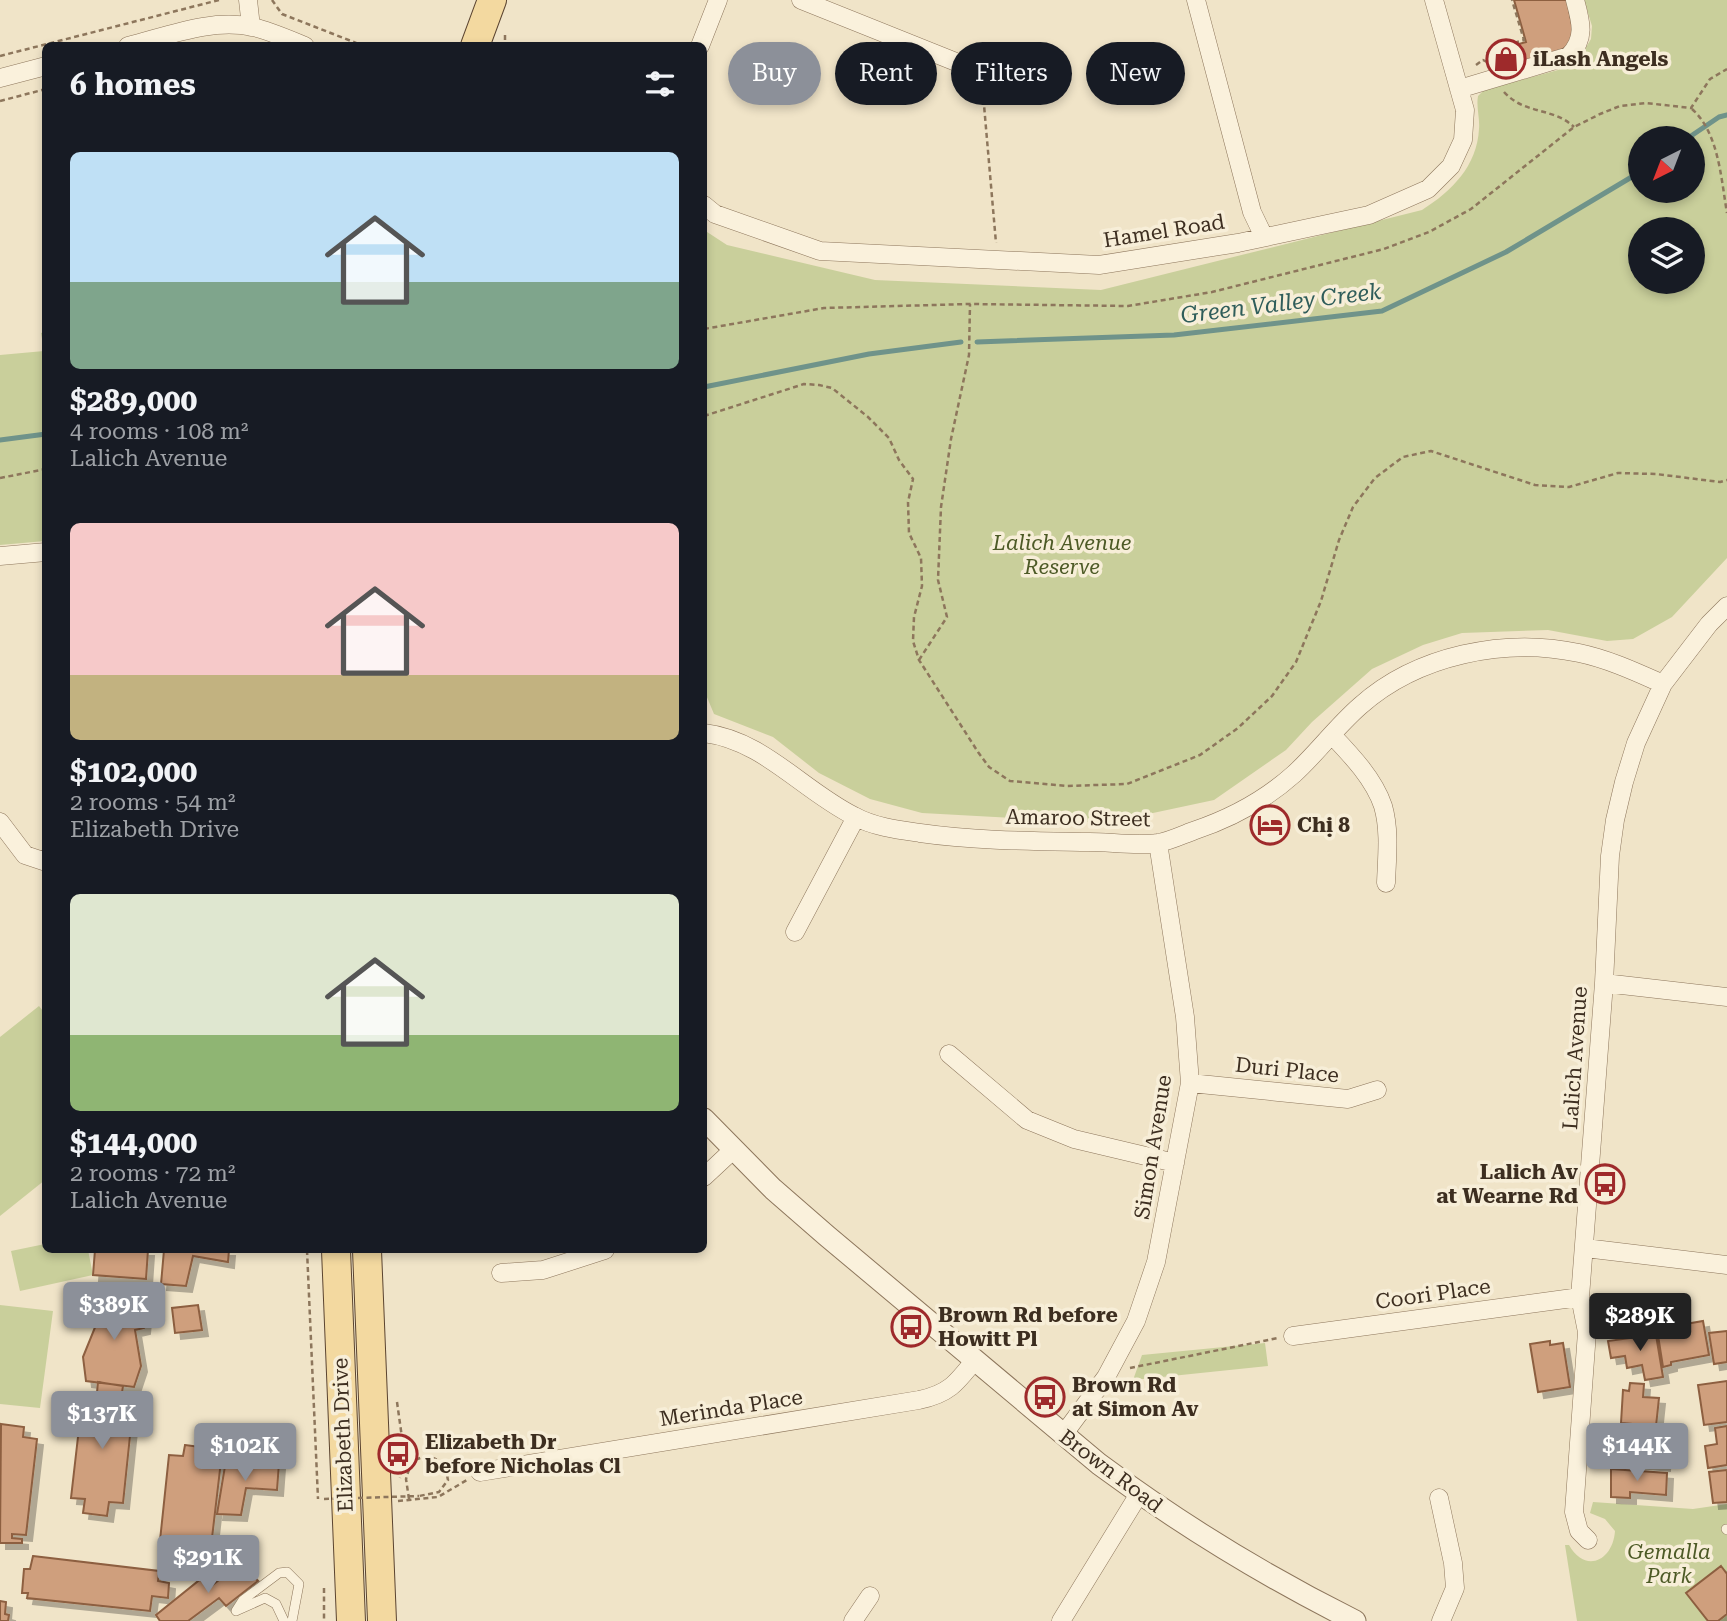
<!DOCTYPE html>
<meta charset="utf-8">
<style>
body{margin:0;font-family:"Roboto Serif",serif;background:#20242c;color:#f1f3f6;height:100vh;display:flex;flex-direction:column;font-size:26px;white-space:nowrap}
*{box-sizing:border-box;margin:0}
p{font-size:23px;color:#9ea1a6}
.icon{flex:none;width:38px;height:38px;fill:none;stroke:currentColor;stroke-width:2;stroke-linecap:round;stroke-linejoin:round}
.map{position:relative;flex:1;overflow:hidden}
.side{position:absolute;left:42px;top:42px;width:665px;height:1211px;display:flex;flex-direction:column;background:#171b24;border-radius:10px;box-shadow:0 4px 10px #0003}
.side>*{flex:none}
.hud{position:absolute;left:728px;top:42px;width:665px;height:63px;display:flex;gap:14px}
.needle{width:46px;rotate:222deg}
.buttons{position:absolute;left:1628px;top:126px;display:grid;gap:14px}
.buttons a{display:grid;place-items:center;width:77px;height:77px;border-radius:50%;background:#171b24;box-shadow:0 4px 10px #0003;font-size:35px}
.price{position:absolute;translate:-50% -60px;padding:0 16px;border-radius:7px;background:#8c9099;color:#fff;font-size:23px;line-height:46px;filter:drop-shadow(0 2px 4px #0008)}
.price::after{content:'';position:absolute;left:50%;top:42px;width:21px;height:16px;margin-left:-10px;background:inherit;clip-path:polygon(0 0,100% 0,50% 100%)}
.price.active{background:#222;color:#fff}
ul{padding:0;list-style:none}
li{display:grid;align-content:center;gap:14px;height:371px;padding:0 28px}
li span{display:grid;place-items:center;height:217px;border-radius:10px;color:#555}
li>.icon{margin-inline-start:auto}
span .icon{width:126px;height:126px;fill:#fffc;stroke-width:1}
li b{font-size:30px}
h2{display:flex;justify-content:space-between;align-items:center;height:84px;padding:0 28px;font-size:30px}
.pill{padding:0 24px;border-radius:32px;background:#171b24;box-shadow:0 4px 10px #0003;font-size:24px;line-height:63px}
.pill.active{background:#8c9099;color:#fff}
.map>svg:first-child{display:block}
.green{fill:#c9cf9b;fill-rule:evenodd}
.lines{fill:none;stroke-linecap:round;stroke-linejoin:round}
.stream{stroke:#6f938a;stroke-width:5}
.building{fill:#cf9f7d;stroke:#8d5f41;stroke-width:2;filter:url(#shadow)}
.service-casing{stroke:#8d765c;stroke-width:10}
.minor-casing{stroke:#8d765c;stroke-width:19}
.tertiary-casing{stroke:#8d765c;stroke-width:23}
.primary-casing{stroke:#5b4430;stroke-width:30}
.path{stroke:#8d765c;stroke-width:2.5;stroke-dasharray:5 3.5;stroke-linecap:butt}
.service{stroke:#faf1dc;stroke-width:9}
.minor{stroke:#faf1dc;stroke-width:18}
.tertiary{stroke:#faf1dc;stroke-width:21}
.primary{stroke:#f3d9a0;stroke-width:28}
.path-bridge{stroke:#8d765c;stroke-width:2.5;stroke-dasharray:5 3.5;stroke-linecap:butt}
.labels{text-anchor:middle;stroke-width:7;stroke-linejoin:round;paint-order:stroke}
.poi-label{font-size:21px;font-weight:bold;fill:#3d2e20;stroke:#f7eed8;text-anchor:start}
.street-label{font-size:21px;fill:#3d2e20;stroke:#f7eed8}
.park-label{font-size:21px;font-style:italic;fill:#4d5a26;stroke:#f7eed8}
.water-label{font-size:23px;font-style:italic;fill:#2f5d5a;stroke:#f7eed8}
</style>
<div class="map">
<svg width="1727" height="1621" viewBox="0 0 1727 1621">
<defs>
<filter id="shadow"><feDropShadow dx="6" dy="6" stdDeviation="0" flood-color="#0004"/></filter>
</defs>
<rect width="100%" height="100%" fill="#f0e4c8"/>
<path class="green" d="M1584,0H1727V558L1672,617L1633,639L1607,641L1548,630L1462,633L1423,645L1372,669L1312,722L1286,750L1214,800L1106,823L922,813L870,799L819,773L773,737L714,714L704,690V230L727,245L875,280L1101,290L1422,210C1452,191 1477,166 1479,129C1480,118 1476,107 1478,96L1484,90L1569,67L1579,59L1591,39L1592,26ZM1640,138H1692V191H1640ZM1640,229H1692V282H1640Z
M45,332V541L0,545V355L44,351L41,333Z
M39,1006L46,1015L45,1180L0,1216V1037Z
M45,1244L46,1250H88L93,1275L20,1291L11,1251Z
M0,1305L53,1311L40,1408L0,1404Z
M1265,1343L1268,1366L1133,1380L1142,1355Z
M1593,1502L1693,1509L1727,1504V1621H1577L1565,1545H1569C1585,1574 1613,1561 1615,1531L1605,1519L1590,1513Z"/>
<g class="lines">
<path class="stream" d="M1688,138L1719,117L1727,115
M977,342L1174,335L1382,311L1506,252L1640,172
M704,387L869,354L961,342
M0,440L46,434"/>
</g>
<path class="building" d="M1514,0H1567L1574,34L1567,46L1559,52L1498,70L1492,52L1526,42Z
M95,1250H148L146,1279L93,1275Z
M164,1250H229L228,1262L193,1256L186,1286L161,1284Z
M120,1295L146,1306L144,1328L135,1330L141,1366L134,1387L86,1381L83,1357L96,1325L90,1322L92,1300Z
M198,1305L202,1330L175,1333L172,1308Z
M1703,1321L1709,1355L1671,1362V1365L1663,1367L1657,1329Z
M1655,1329L1663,1377L1645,1380L1642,1365L1627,1368L1625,1356L1611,1358L1608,1341L1638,1337L1637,1331Z
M1727,1331V1362L1714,1364L1709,1333Z
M1550,1341V1345L1563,1343L1570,1387L1538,1392L1530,1344Z
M1727,1381V1422L1704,1425L1698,1385Z
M98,1382L123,1386L120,1406L133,1407L123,1503L109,1502L107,1516L83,1513L85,1499L71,1498L82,1402L96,1403Z
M1630,1383L1644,1384L1643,1397L1659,1398L1656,1426L1621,1423L1623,1390L1629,1391Z
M1,1424L24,1427L23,1437L37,1439L26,1535L12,1534V1538L22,1539V1543H0Z
M1615,1425L1667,1429L1664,1465L1612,1460Z
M1727,1426V1465L1708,1468L1705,1446L1717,1444L1715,1428Z
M185,1445L208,1448L207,1459L221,1461L210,1555L197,1553L196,1564L171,1561L173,1551L159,1550L169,1455L183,1456Z
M226,1460L279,1463L277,1490L246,1488L241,1515L217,1514Z
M1611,1469L1667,1473L1666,1495L1630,1492V1498L1611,1497Z
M1727,1470V1502L1713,1503L1709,1472Z
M33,1556L159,1571L158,1581L169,1583L168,1598L152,1596L150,1611L27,1598L28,1593H22L24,1569H30Z
M241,1563L258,1581L226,1606L219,1598L188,1621H160L156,1615L202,1578L210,1587Z
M1721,1566L1727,1574V1614L1718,1621H1708L1686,1593Z
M0,1601L6,1602L5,1614L9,1615L8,1621H0Z"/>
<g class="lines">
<g class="service-casing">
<path id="service" d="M1726,1529L1727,1530
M236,1611L243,1600L279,1573L287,1572L299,1584L292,1621
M236,1611L265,1598L276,1604L284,1621"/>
</g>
<g class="minor-casing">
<path id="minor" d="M248,0L251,27
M801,0L966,66L997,65
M1196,0L1252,212L1264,237
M128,46C168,36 211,18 253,27C270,31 288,39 305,46
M700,46L718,0
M0,78L46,66
M1459,89L1569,56C1586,38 1581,22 1575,0
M704,205L715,214L820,251L1099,265L1238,243L1369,215L1428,189L1451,166L1463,140L1465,110L1434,0
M0,556L46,552
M704,733C763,740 802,790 854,816C874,827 899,830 920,833C976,841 1033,841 1089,842C1111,842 1136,846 1158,843C1170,841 1182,835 1193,831C1229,819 1265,800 1294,774C1317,753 1336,727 1360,706C1417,655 1505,637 1579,653C1608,659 1636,672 1663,684
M1332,735C1351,755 1374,779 1383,806C1390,830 1387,857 1386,883
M0,822L25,855L43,861L46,859
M795,932L856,817
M1604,983L1727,997
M949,1054L1027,1120L1074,1139L1175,1163
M1190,1083L1348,1099L1377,1090
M704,1177L733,1150
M1585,1248L1727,1265
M501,1273L543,1270L605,1250
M1293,1336L1580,1297
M1063,1435L1106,1377L1136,1321L1156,1262L1190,1083L1185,1017L1158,843
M480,1472L919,1400C948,1394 956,1384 974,1361
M1439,1498L1453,1563L1455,1588L1441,1621
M1588,1540L1579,1531L1574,1512L1587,1332L1580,1297L1604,983L1610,856L1615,820L1624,782L1636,743L1663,684L1709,624L1727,606
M853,1621L870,1596
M1061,1621L1139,1494"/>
</g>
<g class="tertiary-casing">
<path id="tertiary" d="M704,1119L773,1189L827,1236L1099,1464C1180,1524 1265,1576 1355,1621"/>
</g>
<g class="primary-casing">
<path id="primary" d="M475,46L492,0
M336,1250L351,1621
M367,1250L382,1621"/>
</g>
<path class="path" d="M272,0L282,14L364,46
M505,35V46
M219,46H235
M0,56L219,0
M1476,65L1483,60L1491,64L1487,51L1524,40L1512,0
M982,82L996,243
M1504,92C1525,115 1553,107 1574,127
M0,101L46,89
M1692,109C1719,133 1721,179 1727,213
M704,329L824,308L970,304L1128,306L1212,292L1384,249L1429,232L1471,209L1574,127L1600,114L1620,106L1646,103L1691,108L1710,79L1727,69
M704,416L804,384L819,385L832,388L868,417L889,438L899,460L913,479L908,502L909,533L921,558L922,586L914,617L913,641L919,660L978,752L989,767L1010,781L1067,786L1127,784L1200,755L1238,728L1272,696L1296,662L1321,601L1339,540L1353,507L1375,478L1403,457L1431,451L1535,485L1569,487L1618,473L1656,474L1720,482L1727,480
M0,478L46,469
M919,660L947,617L938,580L941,507L951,439L969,355L970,304
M307,1250L318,1499
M1130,1368L1278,1338
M397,1402L404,1452L400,1478
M409,1499L406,1479L411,1463C423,1454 434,1455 445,1466L448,1480L439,1492L419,1496
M398,1501L438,1497L467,1480
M324,1588V1621"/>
<use href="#service" class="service"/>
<use href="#minor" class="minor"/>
<use href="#tertiary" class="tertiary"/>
<use href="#primary" class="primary"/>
<path class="path-bridge" d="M324,1499L419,1496"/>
</g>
<defs>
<g id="shop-ring" transform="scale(2.0125)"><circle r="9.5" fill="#f7eed8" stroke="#9e2a2b" stroke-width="1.5"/><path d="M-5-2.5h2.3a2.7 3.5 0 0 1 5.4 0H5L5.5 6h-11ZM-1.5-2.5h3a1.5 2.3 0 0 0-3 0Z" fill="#9e2a2b"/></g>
<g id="hotel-ring" transform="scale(2.0125)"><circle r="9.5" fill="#f7eed8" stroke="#9e2a2b" stroke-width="1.5"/><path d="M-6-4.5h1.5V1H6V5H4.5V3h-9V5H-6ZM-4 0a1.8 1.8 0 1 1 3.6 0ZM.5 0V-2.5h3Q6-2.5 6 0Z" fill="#9e2a2b"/></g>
<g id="bus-ring" transform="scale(2.0125)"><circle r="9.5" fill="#f7eed8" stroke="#9e2a2b" stroke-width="1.5"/><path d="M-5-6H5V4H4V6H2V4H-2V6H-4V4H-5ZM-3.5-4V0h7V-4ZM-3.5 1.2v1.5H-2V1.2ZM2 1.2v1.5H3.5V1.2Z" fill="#9e2a2b"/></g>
</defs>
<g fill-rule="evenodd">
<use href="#shop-ring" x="1506" y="59"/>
<use href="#hotel-ring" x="1270" y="825"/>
<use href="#bus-ring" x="1605" y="1184"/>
<use href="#bus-ring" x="911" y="1327"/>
<use href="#bus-ring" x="1045" y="1397"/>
<use href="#bus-ring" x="398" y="1454"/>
</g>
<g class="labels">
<g class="poi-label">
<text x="1533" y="66">iLash Angels</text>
<text x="1297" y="832">Chị 8</text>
<text x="1578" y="1179" text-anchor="end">Lalich Av<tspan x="1578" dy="24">at Wearne Rd</tspan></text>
<text x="938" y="1322">Brown Rd before<tspan x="938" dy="24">Howitt Pl</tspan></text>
<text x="1072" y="1392">Brown Rd<tspan x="1072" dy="24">at Simon Av</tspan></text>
<text x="425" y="1449">Elizabeth Dr<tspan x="425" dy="24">before Nicholas Cl</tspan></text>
</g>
<g class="street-label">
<text transform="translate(1164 231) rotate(-9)" y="7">Hamel Road</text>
<text transform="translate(1078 818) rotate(1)" y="7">Amaroo Street</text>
<text transform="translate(1575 1058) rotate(-86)" y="7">Lalich Avenue</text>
<text transform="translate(1287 1070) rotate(6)" y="7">Duri Place</text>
<text transform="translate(1153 1147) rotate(-81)" y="7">Simon Avenue</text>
<text transform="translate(1433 1294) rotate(-8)" y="7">Coori Place</text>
<text transform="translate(731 1408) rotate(-9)" y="7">Merinda Place</text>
<text transform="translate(343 1435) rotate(-92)" y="7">Elizabeth Drive</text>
<text transform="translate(1111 1471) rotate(37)" y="7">Brown Road</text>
</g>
<g class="park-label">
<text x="1062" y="550">Lalich Avenue<tspan x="1062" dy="24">Reserve</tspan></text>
<text x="1669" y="1559">Gemalla<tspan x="1669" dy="24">Park</tspan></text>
</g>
<g class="water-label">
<text transform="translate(1281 303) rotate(-7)" y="8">Green Valley Creek</text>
</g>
</g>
</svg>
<div class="buttons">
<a><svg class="needle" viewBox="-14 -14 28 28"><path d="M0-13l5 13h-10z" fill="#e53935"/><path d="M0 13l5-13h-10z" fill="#9ea1a6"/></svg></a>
<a><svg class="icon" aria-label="layers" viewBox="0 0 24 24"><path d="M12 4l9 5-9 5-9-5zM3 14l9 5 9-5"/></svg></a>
</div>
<b class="price" style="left:114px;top:1342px">$389K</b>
<b class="price active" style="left:1640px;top:1353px">$289K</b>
<b class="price" style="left:102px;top:1451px">$137K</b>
<b class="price" style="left:245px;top:1483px">$102K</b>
<b class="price" style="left:1637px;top:1483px">$144K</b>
<b class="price" style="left:208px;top:1595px">$291K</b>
<div class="hud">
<a class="pill active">Buy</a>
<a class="pill">Rent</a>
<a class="pill">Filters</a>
<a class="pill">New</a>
</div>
<section class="side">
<h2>6 homes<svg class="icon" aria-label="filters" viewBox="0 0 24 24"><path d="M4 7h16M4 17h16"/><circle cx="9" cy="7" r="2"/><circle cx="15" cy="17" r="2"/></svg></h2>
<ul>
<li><span style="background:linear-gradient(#bfe0f5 60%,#7fa58c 0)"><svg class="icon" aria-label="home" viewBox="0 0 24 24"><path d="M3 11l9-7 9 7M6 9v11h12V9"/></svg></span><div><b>$289,000</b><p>4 rooms · 108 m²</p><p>Lalich Avenue</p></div></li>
<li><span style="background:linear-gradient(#f6c9c9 70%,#c2b280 0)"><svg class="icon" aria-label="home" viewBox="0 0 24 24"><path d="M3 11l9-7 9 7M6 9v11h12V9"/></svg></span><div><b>$102,000</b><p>2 rooms · 54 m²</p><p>Elizabeth Drive</p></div></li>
<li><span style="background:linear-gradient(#dfe7d0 65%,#8fb573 0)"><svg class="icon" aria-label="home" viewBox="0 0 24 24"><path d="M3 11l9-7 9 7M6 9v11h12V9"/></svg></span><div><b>$144,000</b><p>2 rooms · 72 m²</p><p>Lalich Avenue</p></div></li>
</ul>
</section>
</div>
